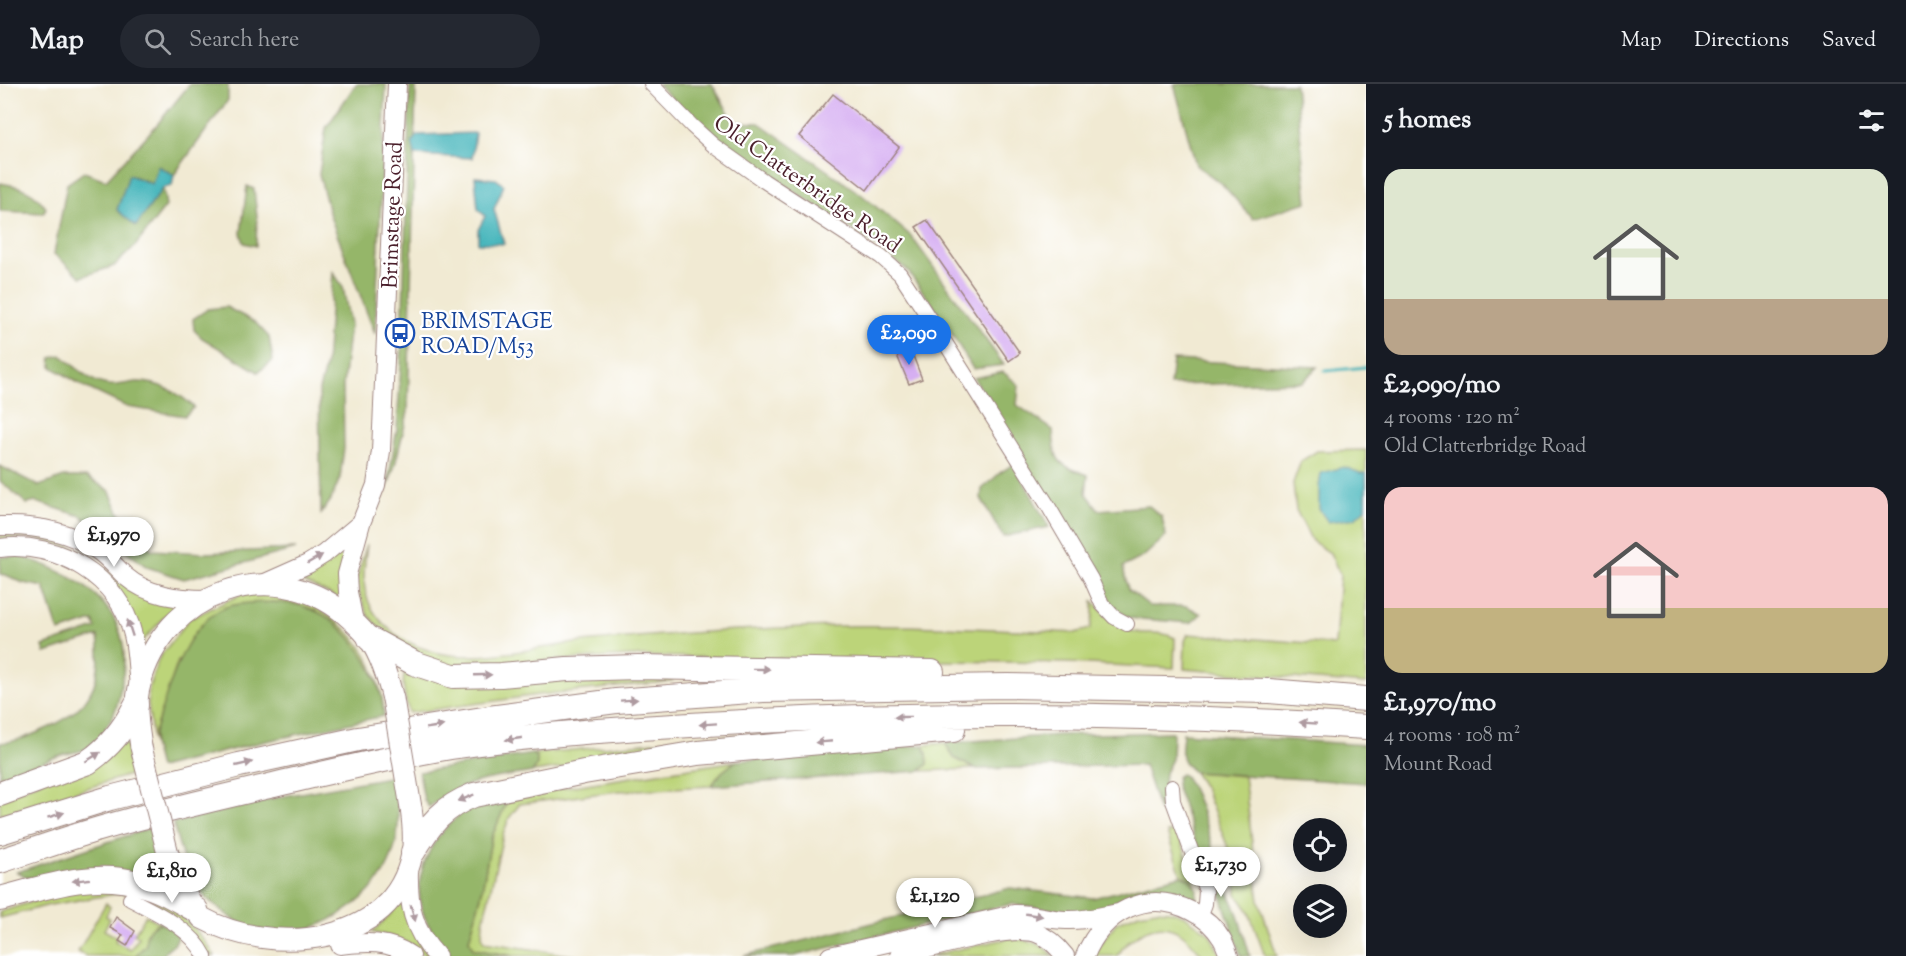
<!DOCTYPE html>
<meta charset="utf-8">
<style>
body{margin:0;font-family:"Sorts Mill Goudy",serif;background:#242831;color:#f1f3f6;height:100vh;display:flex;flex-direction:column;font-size:22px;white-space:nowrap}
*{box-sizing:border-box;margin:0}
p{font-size:20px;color:#9ea1a6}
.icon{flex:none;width:33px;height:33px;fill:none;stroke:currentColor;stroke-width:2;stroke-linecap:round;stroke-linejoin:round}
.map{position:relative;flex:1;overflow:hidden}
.panel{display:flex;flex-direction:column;background:#171b24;width:540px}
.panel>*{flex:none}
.tools{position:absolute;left:1293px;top:734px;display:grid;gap:12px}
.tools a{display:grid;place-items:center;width:54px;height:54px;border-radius:50%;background:#171b24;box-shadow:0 6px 24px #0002;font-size:30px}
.price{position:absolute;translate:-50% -51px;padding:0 14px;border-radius:21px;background:#fff;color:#222;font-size:20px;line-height:39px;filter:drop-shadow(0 2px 3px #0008)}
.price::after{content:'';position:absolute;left:50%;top:36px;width:18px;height:14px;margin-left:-9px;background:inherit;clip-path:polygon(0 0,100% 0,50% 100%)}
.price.active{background:#1a73e8;color:#fff}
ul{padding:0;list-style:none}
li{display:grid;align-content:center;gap:12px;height:318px;padding:0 18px}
li span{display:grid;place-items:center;height:186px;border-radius:18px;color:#555}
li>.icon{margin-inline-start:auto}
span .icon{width:108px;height:108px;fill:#fffc;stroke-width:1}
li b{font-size:26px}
h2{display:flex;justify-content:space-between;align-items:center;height:72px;padding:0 18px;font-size:26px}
header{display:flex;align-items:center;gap:36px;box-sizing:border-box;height:84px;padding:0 30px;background:#171b24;border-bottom:2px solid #363941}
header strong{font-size:28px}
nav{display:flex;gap:33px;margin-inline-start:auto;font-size:21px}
.search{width:420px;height:54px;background:#242831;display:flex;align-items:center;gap:15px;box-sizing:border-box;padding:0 21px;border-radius:33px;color:#9ea1a6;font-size:22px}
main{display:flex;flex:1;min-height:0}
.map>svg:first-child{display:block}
.green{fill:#bcd479;stroke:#837a52;stroke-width:1.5}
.forest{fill:#95b669;stroke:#706a4a;stroke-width:1.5}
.water{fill:#46b6bc;stroke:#486a74;stroke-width:1.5}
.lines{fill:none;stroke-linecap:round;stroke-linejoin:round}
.stream{stroke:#46b6bc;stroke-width:3}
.building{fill:#d6aff2}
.minor-casing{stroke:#9e847f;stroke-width:16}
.secondary-casing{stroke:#9e847f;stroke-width:20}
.primary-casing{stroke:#9e847f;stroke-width:23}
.motorway-casing{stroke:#9e847f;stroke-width:26}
.minor{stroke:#fff;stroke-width:14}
.secondary{stroke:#fff;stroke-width:18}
.primary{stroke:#fff;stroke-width:21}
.motorway{stroke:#fff;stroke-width:24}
.primary-bridge-casing{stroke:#9e847f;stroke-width:23;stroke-linecap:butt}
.primary-bridge{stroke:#fff;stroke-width:21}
.oneway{fill:#ae9aa0}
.labels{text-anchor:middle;stroke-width:4.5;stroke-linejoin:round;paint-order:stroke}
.street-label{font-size:22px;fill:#4a1f2b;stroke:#fff}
.transit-label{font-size:22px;fill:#164399;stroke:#fff;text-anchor:start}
</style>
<header>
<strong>Map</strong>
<div class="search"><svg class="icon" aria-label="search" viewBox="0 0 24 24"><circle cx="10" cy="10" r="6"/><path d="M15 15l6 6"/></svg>Search here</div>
<nav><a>Map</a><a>Directions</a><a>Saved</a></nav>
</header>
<main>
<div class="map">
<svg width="1366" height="872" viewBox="0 0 1366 872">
<rect width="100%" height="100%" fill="#fff"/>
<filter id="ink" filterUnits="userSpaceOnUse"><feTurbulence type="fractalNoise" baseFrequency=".0167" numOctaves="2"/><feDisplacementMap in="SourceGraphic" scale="12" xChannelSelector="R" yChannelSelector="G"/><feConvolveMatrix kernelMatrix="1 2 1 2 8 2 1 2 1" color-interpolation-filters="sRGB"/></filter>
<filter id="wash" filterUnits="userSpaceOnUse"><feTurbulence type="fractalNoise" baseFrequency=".008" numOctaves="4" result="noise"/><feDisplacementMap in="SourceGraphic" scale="24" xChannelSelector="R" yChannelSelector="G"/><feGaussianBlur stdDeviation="1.35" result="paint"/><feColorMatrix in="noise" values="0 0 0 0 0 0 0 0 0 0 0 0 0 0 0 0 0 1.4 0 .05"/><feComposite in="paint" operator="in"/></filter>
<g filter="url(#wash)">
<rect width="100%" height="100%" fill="#f1ead3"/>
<path class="green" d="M1366,366V600L1184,585L1185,557L1188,550L1335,561L1340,491L1330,469L1312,457L1296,426L1293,399L1301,377L1317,367Z
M10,450L51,454L69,461L85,469L120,498L180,520L166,531L142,558C135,544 128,530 121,516C118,509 115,501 110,495C85,464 38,449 0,456V451Z
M367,460C366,471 364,481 364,492C363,532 397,557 431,567C472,580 533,564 575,559C623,553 672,550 720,547C775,544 830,541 884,542C948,542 1011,546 1075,549L1090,545L1093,532V517C1107,533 1120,548 1143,549C1155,549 1164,548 1175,554L1174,584L1067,579L631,572L441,583L388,553L368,531L360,511L357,493Z
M342,468H346L342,516L299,496L312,490Z
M242,510C256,511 274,509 288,512C323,520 358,550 372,582C375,591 378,600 381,609C366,574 347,539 309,524C298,519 284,519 272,518L178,577L154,649L153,660L148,619L149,603L159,574L189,535Z
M407,585L671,590L672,597L538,611L409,629C406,615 399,598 407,585Z
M772,650L774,653L533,688L537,673L532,670L694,654Z
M125,659L130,666L136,689L0,731V715Z
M945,659L954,674L975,685L920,687L928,680L927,670L924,661Z
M736,677L722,688L711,702L618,707L520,720L509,734L503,751L483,839L482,852L484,858L576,872H513L473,865L469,856L481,812L491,755L509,712Z
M1194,688L1244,692L1259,817L1277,872H1265L1248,826L1237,811L1236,784L1204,703Z
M1174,747L1180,753L1197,805L1190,795L1181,791L1167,749Z
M111,798C128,805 146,811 163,819C183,830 203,853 215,872H209L130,812L121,809L50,821L0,834V828L54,811Z
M401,815L429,872C420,872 416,864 409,860C397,852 384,852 372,848L388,833Z
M106,819L110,823L106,832L110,835L104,846L117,853L115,857L130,866L139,853L134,850L146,831L160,839C149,842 145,851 146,861L135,872H86L78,868Z
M1156,826L1172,827L1185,832L1209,849L1221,872H1203C1197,865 1190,856 1183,851C1159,833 1131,850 1117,872H1092L1116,839L1139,829Z
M1010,854C1030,857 1039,858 1055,872H928Z"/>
<path class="forest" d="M190,0H228V16L174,91L159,82L153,100L130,91L117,126L136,142L163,104L166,122L136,161L114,182L81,193L54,170L67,100L84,88L106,96L155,43Z
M356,0H386L375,250L330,132L319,90L326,44Z
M410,0H416L408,328L395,381L387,404L397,345L402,261Z
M657,0H712L734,38L759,39L862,111L911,152L1004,281L973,285L946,240L907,186L862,152L720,59Z
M1174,0H1295L1307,118L1253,135L1222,100L1196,81Z
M0,99C20,102 34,106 46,124L43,129L0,127Z
M247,102L254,105L257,133L256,162L244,159L241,149Z
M333,188L343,203L350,240L343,301L344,364L340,394L331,416L321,430L319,306L326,280Z
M226,223L255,238L269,253L273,277L258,288L202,254L194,246L193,235L208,225Z
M61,271C75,282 90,299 108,301C117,302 127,299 136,298C158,297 179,309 194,323L185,332L127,323L85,303L52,283L51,274Z
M1173,276L1317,283L1303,298L1170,301Z
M1003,288L1019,301L1017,321L1053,346C1055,379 1057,380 1088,391L1086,409L1099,426L1149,422L1162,433L1166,452L1143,473L1123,483L1128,505L1150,522H1187L1201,530L1191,539L1128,534L1109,518L974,294Z
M1014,380L1049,443L1003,453L981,414L982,405L1001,388Z
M0,382L39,402L64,393H87L109,406L120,430L152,466L204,469L296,465L184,495L147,483L81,432L36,418L27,420L0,397Z
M19,472C79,490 136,525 122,597C118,617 118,627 105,644L108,647L85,666L61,671L0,694V659C15,658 27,653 41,647C87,628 104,602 98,552L45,569L43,562L96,544L93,537L59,548L44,503L23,499L6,491L0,490V473Z
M272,518C284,519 297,519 308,524C343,536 371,575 381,610C383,617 383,625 384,632L262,658L159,684L153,660L154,649C168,609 182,541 226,523C240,518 257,519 272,518Z
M1173,648L1172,675L1165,689L1164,700L1167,716L1165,722L1159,727L1144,681L975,685L954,674L945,659L1060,651Z
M1183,649L1366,661V699L1194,688C1177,675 1182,669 1183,649Z
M924,661L927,670L928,680L920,687L711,702L722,688L736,677Z
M532,670L537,673V681L533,688C491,695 464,695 429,723L424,716L419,688Z
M1181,690C1197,697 1215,774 1221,793C1224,802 1229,810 1233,818C1240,836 1245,854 1250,872H1241L1215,794L1206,789L1176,701L1177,693Z
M394,692C399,721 402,754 388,781C368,821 317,850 272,851C252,852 208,819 197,803C185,787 178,758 173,739L279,713Z
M509,712L491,755L481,812L469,856L473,865L513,872H450C447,864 442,860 437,854C430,845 425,836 422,825C412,793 431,755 455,735C459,731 464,725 469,723C482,718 496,715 509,712Z
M150,744L157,773L155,795L29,794L17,788Z
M1181,791L1190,795L1197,805L1196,815L1188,818L1151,811L1128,814L1085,830L1011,820L794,872H743L1010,804L1093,814Z
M160,839L176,847L178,853L174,861L168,864L163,872H135L146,861C145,850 148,842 160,839Z"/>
<path class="water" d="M475,49L472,74L415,71L412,58L417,51Z
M158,82L174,91L172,102L163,104L136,142L117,126L129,91L152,100Z
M475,93L496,95L504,101L494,125L504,160L478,159V146L485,132L478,125Z
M1344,383L1360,389H1366V424L1355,434L1328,438L1319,425V403L1321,389Z"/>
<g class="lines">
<path class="stream" d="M1325,287L1366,283"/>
</g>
<g id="blocks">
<path class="building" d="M833,10L899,63L867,106L799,52Z
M927,136L1020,269L1009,277L916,143Z
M910,264L922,295L909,300L896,269Z
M116,833L135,847L127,862L119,857L123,851L110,844Z"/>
</g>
</g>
<g filter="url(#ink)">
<use href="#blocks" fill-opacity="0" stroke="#9e847f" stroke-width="1.5"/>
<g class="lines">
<g class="minor-casing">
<path id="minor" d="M651,0L692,42L713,61L764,97L881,173L900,190L946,260L1047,420L1091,495L1102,520L1114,533L1127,540
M1172,703L1173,717L1206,807L1205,820L1200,833
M130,815C157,829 191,844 205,872"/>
</g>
<g class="secondary-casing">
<path id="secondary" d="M0,442C32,441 66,446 94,464C106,471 115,482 125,492C148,512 178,515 208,515
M0,464C57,457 119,492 133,551C137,567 137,585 139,602
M263,500L308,480L324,470L361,439
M354,538L348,508L347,490L361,439L376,401L381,367L397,0
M409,785C408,819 412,846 437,872
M340,861C365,858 390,856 411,872
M830,872L1014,830C1032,829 1048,836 1066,836C1084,837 1101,832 1118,829
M899,872C931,865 1007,840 1036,849C1048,853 1058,863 1065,872
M1085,872C1103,828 1146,804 1191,827C1203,833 1215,843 1222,855C1225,860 1227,866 1229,872"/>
</g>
<g class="primary-casing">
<path id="primary" d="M141,663C138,642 134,621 140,600C163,509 271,469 345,530C354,538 364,546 370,556C382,574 388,595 393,615
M168,770C178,792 186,816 202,834C270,872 394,864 412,770C415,755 413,739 411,724"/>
</g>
<g class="motorway-casing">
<path id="motorway" d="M370,555L414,579L453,592L501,591L567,585L638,583L932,588
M0,710L88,678C110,663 124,645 136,621
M0,748L110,714L239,681L358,655L489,634L616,617L763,606L1007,602L1269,607L1366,615
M413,768C430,740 443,723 474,711L584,688L698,669L953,646
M0,777C35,766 70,753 106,743C168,725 231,711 295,696C346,684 398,672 451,663C535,650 621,645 707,640C926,626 1147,629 1366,643
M0,815C46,803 94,786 141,800C161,805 178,816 196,826"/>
</g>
<use href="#minor" class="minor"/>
<use href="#secondary" class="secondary"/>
<use href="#primary" class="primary"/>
<use href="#motorway" class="motorway"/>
<g class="primary-bridge-casing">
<path id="primary-bridge" d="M393,615L411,724
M141,663L168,770"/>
</g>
<use href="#primary-bridge" class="primary-bridge"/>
</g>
<defs><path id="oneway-solid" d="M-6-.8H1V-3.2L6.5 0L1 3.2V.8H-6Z" transform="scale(1.5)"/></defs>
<g class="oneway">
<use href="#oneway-solid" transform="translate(315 475) rotate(-30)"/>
<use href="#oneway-solid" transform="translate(130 544) rotate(-108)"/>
<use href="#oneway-solid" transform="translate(761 585) rotate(1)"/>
<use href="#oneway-solid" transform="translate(483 591) rotate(-2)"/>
<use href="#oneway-solid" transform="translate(629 616) rotate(-4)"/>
<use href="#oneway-solid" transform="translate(903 633) rotate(179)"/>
<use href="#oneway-solid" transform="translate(1308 639) rotate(-176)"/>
<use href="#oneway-solid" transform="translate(708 640) rotate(176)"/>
<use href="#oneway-solid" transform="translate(435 643) rotate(-9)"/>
<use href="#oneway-solid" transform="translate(514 655) rotate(172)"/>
<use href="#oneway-solid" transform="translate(824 658) rotate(175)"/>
<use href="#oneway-solid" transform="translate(93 673) rotate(-32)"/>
<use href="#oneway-solid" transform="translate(244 680) rotate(-13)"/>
<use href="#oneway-solid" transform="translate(466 714) rotate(157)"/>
<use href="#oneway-solid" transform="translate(56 731) rotate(-17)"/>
<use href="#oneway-solid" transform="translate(81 796) rotate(173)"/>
<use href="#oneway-solid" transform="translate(413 829) rotate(74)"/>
<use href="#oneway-solid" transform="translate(1034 831) rotate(9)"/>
</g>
</g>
<defs>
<g id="bus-ring" transform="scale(1.5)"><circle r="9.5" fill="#fff" stroke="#1a4fb4" stroke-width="1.5"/><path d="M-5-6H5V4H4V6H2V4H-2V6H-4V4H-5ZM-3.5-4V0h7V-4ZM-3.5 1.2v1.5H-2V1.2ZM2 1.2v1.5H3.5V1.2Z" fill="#1a4fb4"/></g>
</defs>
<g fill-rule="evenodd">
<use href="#bus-ring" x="400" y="249"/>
</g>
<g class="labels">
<g class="street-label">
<text transform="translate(808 99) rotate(35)" y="8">Old Clatterbridge Road</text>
<text transform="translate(391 131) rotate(-88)" y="8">Brimstage Road</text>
</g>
<g class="transit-label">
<text x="421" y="244">BRIMSTAGE<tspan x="421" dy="25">ROAD/M53</tspan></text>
</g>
</g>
</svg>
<div class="tools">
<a><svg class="icon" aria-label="locate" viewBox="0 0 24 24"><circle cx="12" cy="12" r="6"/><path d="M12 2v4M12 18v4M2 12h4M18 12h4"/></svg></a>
<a><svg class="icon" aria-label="layers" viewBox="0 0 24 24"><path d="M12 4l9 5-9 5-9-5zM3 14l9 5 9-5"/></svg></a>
</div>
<b class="price active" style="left:909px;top:282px">£2,090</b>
<b class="price" style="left:114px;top:484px">£1,970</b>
<b class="price" style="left:1221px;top:814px">£1,730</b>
<b class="price" style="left:172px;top:820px">£1,810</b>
<b class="price" style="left:935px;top:845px">£1,120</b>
</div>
<section class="panel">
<h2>5 homes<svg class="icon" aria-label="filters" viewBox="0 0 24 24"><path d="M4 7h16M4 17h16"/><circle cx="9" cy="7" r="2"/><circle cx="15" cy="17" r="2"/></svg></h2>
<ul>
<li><span style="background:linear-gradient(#dfe7d0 70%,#b9a48a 0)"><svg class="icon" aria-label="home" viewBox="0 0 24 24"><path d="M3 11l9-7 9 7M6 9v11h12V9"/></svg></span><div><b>£2,090/mo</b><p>4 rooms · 120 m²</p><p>Old Clatterbridge Road</p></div></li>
<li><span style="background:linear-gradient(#f6c9c9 65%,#c2b280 0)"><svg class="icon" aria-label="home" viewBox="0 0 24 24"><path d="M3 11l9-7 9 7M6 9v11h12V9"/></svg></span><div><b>£1,970/mo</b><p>4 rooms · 108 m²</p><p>Mount Road</p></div></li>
</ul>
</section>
</main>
